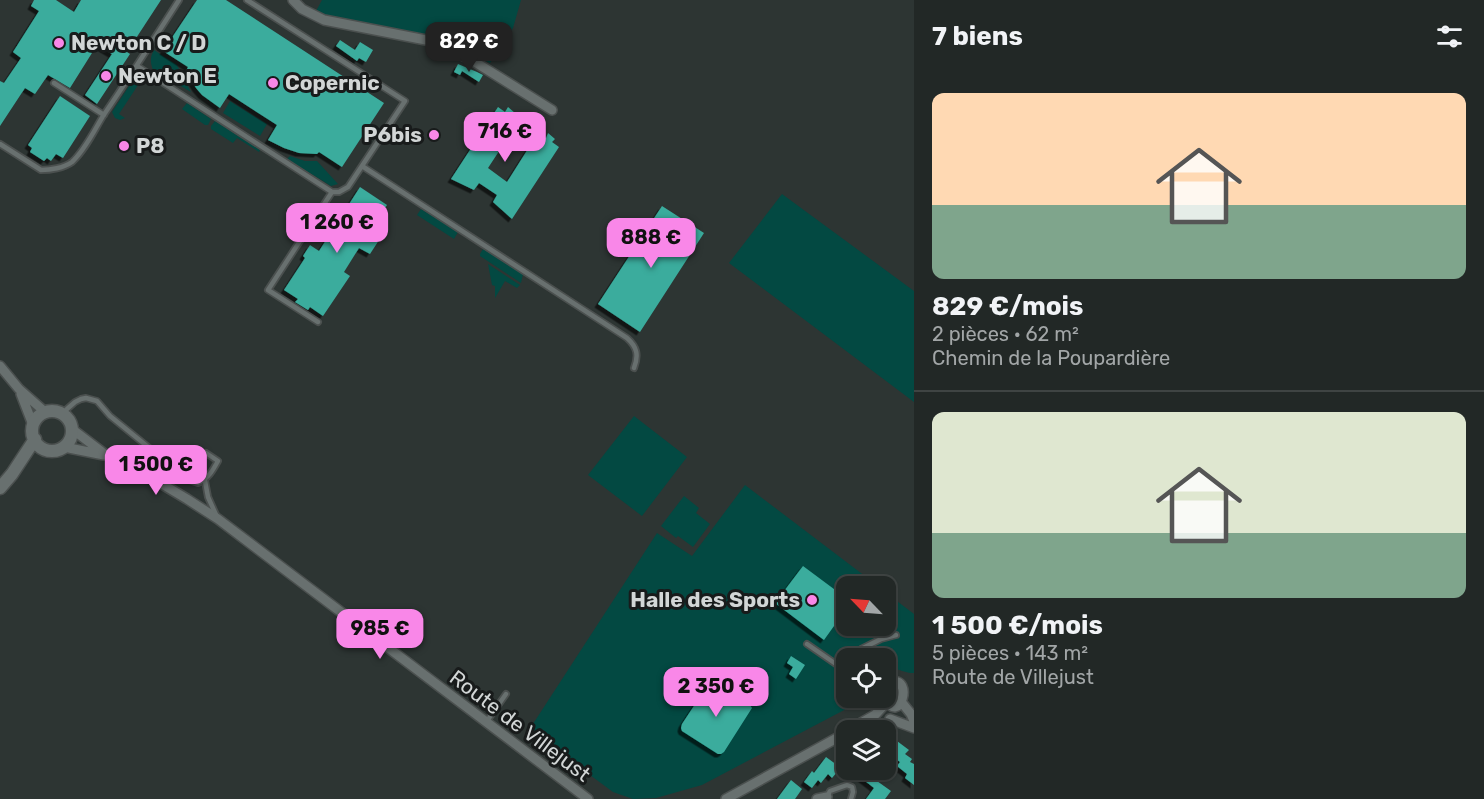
<!DOCTYPE html>
<html lang="fr">
<meta charset="utf-8">
<style>
body{margin:0;font-family:Rubik,sans-serif;background:#2e3432;color:#f1f3f6;height:100vh;display:flex;flex-direction:column;font-size:22px;white-space:nowrap}
*{box-sizing:border-box;margin:0}
p{font-size:20px;color:#a2a6a7}
.icon{flex:none;width:33px;height:33px;fill:none;stroke:currentColor;stroke-width:2;stroke-linecap:round;stroke-linejoin:round}
.map{position:relative;flex:1;overflow:hidden}
.details{display:flex;flex-direction:column;background:#222826;width:570px}
.details>*{flex:none}
.needle{width:39px;rotate:295deg}
.fabs{position:absolute;left:836px;top:576px;display:grid;gap:12px}
.fabs a{display:grid;place-items:center;width:60px;height:60px;border-radius:12px;background:#222826;box-shadow:0 2px 4px #0004,0 0 0 2px #3f4443;font-size:30px}
.price{position:absolute;translate:-50% -51px;padding:0 14px;border-radius:12px;background:#f987e8;color:#111;font-size:20px;line-height:39px;filter:drop-shadow(0 2px 3px #0008)}
.price::after{content:'';position:absolute;left:50%;top:36px;width:18px;height:14px;margin-left:-9px;background:inherit;clip-path:polygon(0 0,100% 0,50% 100%)}
.price.active{background:#222;color:#fff}
ul{padding:0;list-style:none}
li{display:grid;align-content:center;gap:12px;height:318px;padding:0 18px}
li+li{border-top:2px solid #3f4443}
li span{display:grid;place-items:center;height:186px;border-radius:12px;color:#555}
li>.icon{margin-inline-start:auto}
span .icon{width:108px;height:108px;fill:#fffc;stroke-width:1}
li b{font-size:26px}
h2{display:flex;justify-content:space-between;align-items:center;height:72px;padding:0 18px;font-size:26px}
main{display:flex;flex:1;min-height:0}
.map>svg:first-child{display:block}
.green{fill:#034942}
.building{fill:#3aac9d;filter:url(#shadow)}
.lines{fill:none;stroke-linecap:round;stroke-linejoin:round}
.service-casing{stroke:#4b504f;stroke-width:8}
.minor-casing{stroke:#4b504f;stroke-width:12}
.tertiary-casing{stroke:#4b504f;stroke-width:15}
.service{stroke:#68706f;stroke-width:4.5}
.minor{stroke:#68706f;stroke-width:9}
.tertiary{stroke:#68706f;stroke-width:12}
.poi-dot{fill:#f987e8;stroke:#181b1b;stroke-width:2}
.labels{text-anchor:middle;stroke-width:6;stroke-linejoin:round;paint-order:stroke}
.poi-label{font-size:21px;font-weight:bold;fill:#d2d6d6;stroke:#181b1b;text-anchor:start}
.street-label{font-size:21px;fill:#d2d6d6;stroke:#181b1b}
</style>
<main>
<div class="map">
<svg width="914" height="799" viewBox="0 0 914 799">
<defs>
<filter id="shadow"><feDropShadow dx="-3.5" dy="3.5" stdDeviation="0" flood-color="#0009"/></filter>
</defs>
<rect width="100%" height="100%" fill="#2d3533"/>
<path class="green" d="M322,0H521L513,28L490,63L458,47L315,13Z
M154,50L177,65L191,92L153,70C150,62 150,57 154,50Z
M142,76L146,77L152,80L151,82L144,78L142,79L119,114L125,118L120,120L115,118L112,112L133,80Z
M230,101L267,124L260,136L223,113Z
M187,103L211,119L208,125H205L182,109Z
M215,121L260,150L259,152L237,138L233,143L211,129V126Z
M290,156L305,161H317L338,184L331,186L287,159Z
M782,194L914,291V402L729,263Z
M421,209L458,232L454,239L417,215Z
M483,249L523,274L521,283L480,256V254Z
M488,264L520,285L517,288L505,281L495,298V286L492,285Z
M634,416L687,457L642,516L588,475Z
M745,485L878,586H846V626H885V592L914,614V673C901,673 899,666 885,671V658H846V698H867L702,785L656,798L633,799L613,792L529,730L657,533L692,556Z
M684,496L699,508L696,513L710,524L693,547L678,536L676,538L661,526Z"/>
<path class="building" d="M34,0H56L74,12L81,0H161L127,52L130,54L97,104L85,95L112,54L97,45L70,88L48,75L35,94L25,88L0,126V81L4,83L21,58L13,52L39,11L31,6Z
M197,0H226L384,103L342,167L319,152L317,154L299,153L284,148L268,140L277,125L229,94L220,108L202,95L196,88L186,71L188,67L163,51Z
M340,40L355,50L360,42L373,50L366,62L359,58L357,61L336,46Z
M458,64L477,72L483,75L479,82L462,71L460,75L454,72Z
M60,96L90,116L63,158L56,154L51,161L47,158L44,161L30,152L32,148L28,145Z
M498,107L505,112L508,107L515,113L512,117L519,121L488,168L507,182L538,133L546,138L548,133L555,139L552,142L559,147L512,219L493,202L497,195L479,183L474,190L451,179Z
M360,187L387,205L372,228L383,234L370,254L359,248L344,272L350,276L323,316L310,307L308,310L295,302L298,299L284,290L305,258L303,256L310,245L319,251Z
M662,206L704,233L640,332L598,304Z
M803,566L846,598V624L839,619L824,640L775,603Z
M791,656L805,665L796,679L789,674L793,667L787,663Z
M714,681L750,705L752,708L724,752L721,754H718L682,731L681,728L682,724L709,683Z
M885,732L909,750L905,754L912,759L910,762L914,764V785L905,778L907,774L897,766L900,762L885,751Z
M826,757L837,765L834,769L838,771L832,778L828,774L821,783L818,780L812,788L804,782L812,771L814,773Z
M851,770H874L882,775L877,781L891,791L885,799H866L874,788Z
M791,780L802,789L795,799H777Z"/>
<g class="lines">
<g class="service-casing">
<path id="service" d="M137,66L332,192H339L348,187L405,101L247,0
M54,83L104,115
M0,144L41,170C50,170 64,168 72,162C85,150 94,131 103,116C129,78 154,39 179,0
M362,166L627,338C637,347 639,355 634,368
M318,322L268,290L332,192
M64,414L67,409L75,402L81,399L86,398L97,401L110,416L174,468L184,478L198,483C208,479 213,470 218,461L206,453C196,464 189,468 174,468
M138,469L147,461L153,451
M205,481L208,497L217,517
M807,644L846,671
M856,658L861,649L881,639L896,635
M487,721L506,694
M827,797L830,791L847,785L852,787L853,792L851,799"/>
</g>
<g class="minor-casing">
<path id="minor" d="M293,0L302,9L324,20L431,41L470,59L552,110
M0,366L19,389L45,412
M21,394L33,425
M72,429L106,455L137,469L187,499L218,519L588,799
M64,447L104,455
M885,698C900,727 914,676 891,682L885,689
M903,704L911,714L914,721
M890,719L914,728
M849,730L875,715L887,702
M726,799L846,733
M817,799L827,797"/>
</g>
<g class="tertiary-casing">
<path id="tertiary" d="M32 431a20 20 0 1 1 40 0a20 20 0 1 1-40 0Z
M0,488L12,474L35,439"/>
</g>
<use href="#service" class="service"/>
<use href="#minor" class="minor"/>
<use href="#tertiary" class="tertiary"/>
</g>
<g class="poi-dot">
<circle cx="59" cy="43" r="6"/>
<circle cx="106" cy="76" r="6"/>
<circle cx="273" cy="83" r="6"/>
<circle cx="434" cy="135" r="6"/>
<circle cx="124" cy="146" r="6"/>
<circle cx="812" cy="600" r="6"/>
</g>
<g class="labels">
<g class="poi-label">
<text x="71" y="50">Newton C / D</text>
<text x="118" y="83">Newton E</text>
<text x="285" y="90">Copernic</text>
<text x="422" y="142" text-anchor="end">P6bis</text>
<text x="136" y="153">P8</text>
<text x="800" y="607" text-anchor="end">Halle des Sports</text>
</g>
<g class="street-label">
<text transform="translate(520 726) rotate(37)" y="7">Route de Villejust</text>
</g>
</g>
</svg>
<div class="fabs">
<a><svg class="needle" viewBox="-14 -14 28 28"><path d="M0-13l5 13h-10z" fill="#e53935"/><path d="M0 13l5-13h-10z" fill="#a2a6a7"/></svg></a>
<a><svg class="icon" aria-label="locate" viewBox="0 0 24 24"><circle cx="12" cy="12" r="6"/><path d="M12 2v4M12 18v4M2 12h4M18 12h4"/></svg></a>
<a><svg class="icon" aria-label="layers" viewBox="0 0 24 24"><path d="M12 4l9 5-9 5-9-5zM3 14l9 5 9-5"/></svg></a>
</div>
<b class="price active" style="left:469px;top:73px">829 €</b>
<b class="price" style="left:505px;top:163px">716 €</b>
<b class="price" style="left:337px;top:254px">1 260 €</b>
<b class="price" style="left:651px;top:269px">888 €</b>
<b class="price" style="left:156px;top:496px">1 500 €</b>
<b class="price" style="left:380px;top:660px">985 €</b>
<b class="price" style="left:716px;top:718px">2 350 €</b>
</div>
<section class="details">
<h2>7 biens<svg class="icon" aria-label="filters" viewBox="0 0 24 24"><path d="M4 7h16M4 17h16"/><circle cx="9" cy="7" r="2"/><circle cx="15" cy="17" r="2"/></svg></h2>
<ul>
<li><span style="background:linear-gradient(#ffd9b3 60%,#7fa58c 0)"><svg class="icon" aria-label="home" viewBox="0 0 24 24"><path d="M3 11l9-7 9 7M6 9v11h12V9"/></svg></span><div><b>829 €/mois</b><p>2 pièces · 62 m²</p><p>Chemin de la Poupardière</p></div></li>
<li><span style="background:linear-gradient(#dfe7d0 65%,#7fa58c 0)"><svg class="icon" aria-label="home" viewBox="0 0 24 24"><path d="M3 11l9-7 9 7M6 9v11h12V9"/></svg></span><div><b>1 500 €/mois</b><p>5 pièces · 143 m²</p><p>Route de Villejust</p></div></li>
</ul>
</section>
</main>
